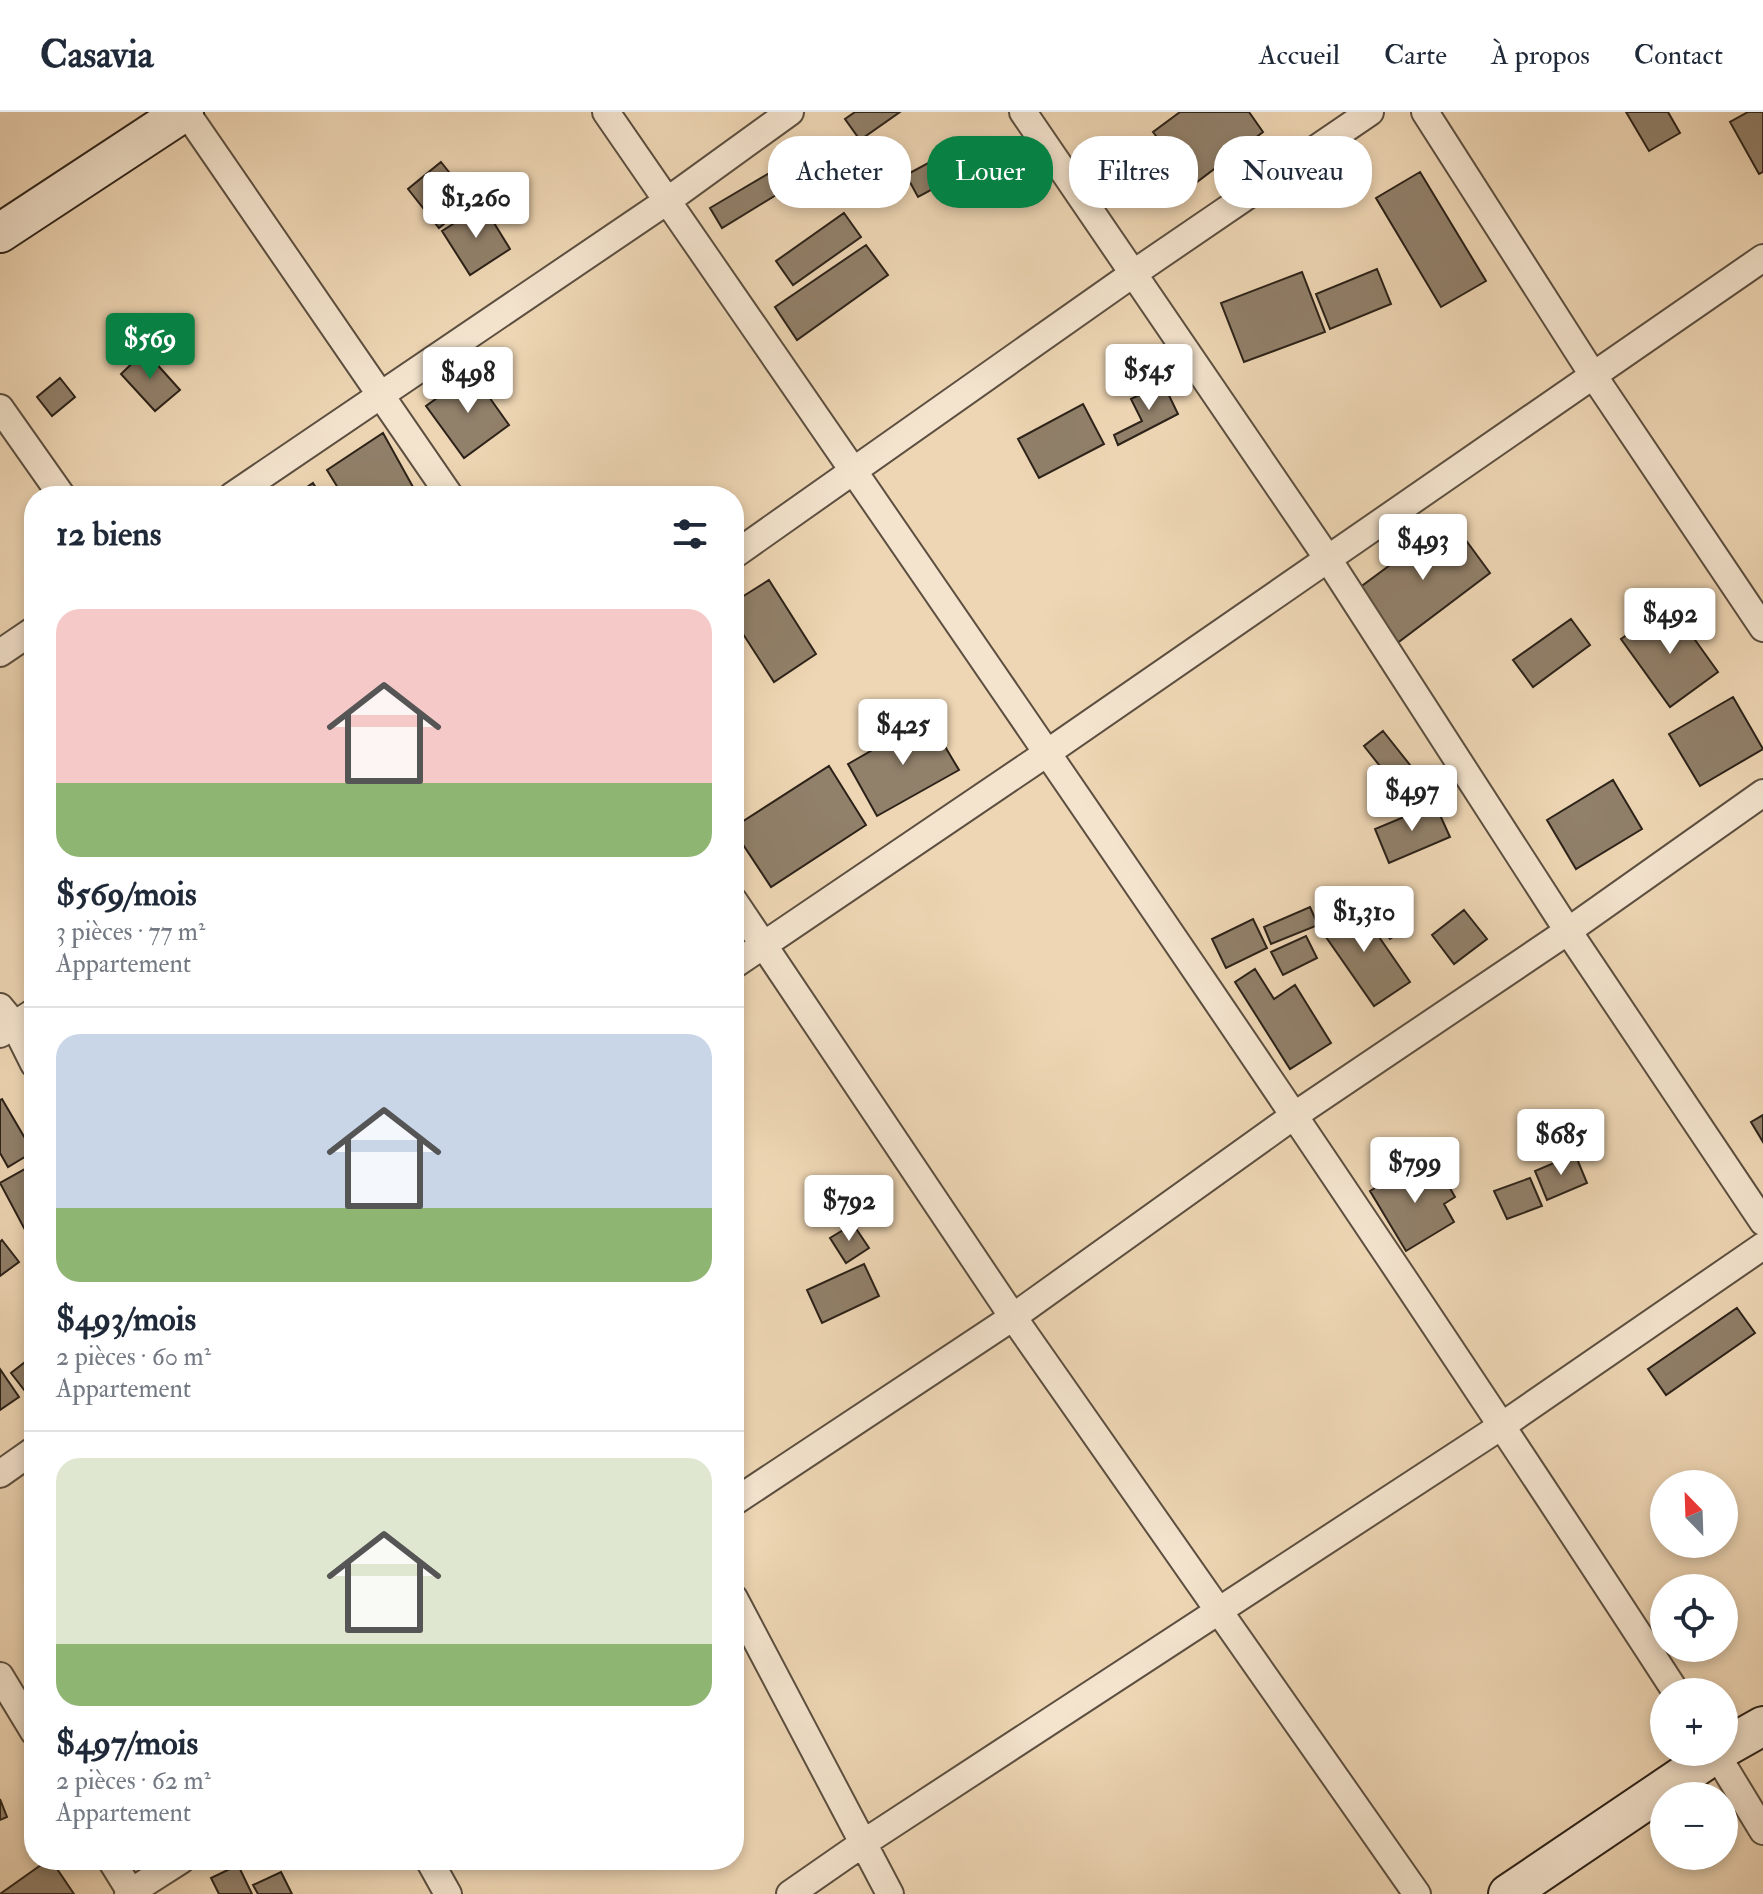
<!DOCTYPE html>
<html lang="fr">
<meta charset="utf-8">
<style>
body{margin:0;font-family:"IM FELL Double Pica",serif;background:#f2f2f3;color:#1f2937;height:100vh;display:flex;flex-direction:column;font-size:30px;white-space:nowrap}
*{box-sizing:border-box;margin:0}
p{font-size:26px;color:#747a83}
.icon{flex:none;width:44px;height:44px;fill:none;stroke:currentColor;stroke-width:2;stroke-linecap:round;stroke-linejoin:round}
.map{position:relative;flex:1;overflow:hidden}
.panel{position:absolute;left:24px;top:374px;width:720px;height:1384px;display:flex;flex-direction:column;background:#fff;border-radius:32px;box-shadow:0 4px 12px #0003}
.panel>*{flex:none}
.hud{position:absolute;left:768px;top:24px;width:760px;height:72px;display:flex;gap:16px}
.needle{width:52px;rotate:337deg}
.buttons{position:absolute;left:1650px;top:1358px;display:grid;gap:16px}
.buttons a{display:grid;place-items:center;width:88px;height:88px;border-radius:50%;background:#fff;box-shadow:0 4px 12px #0003;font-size:40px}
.price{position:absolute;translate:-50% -68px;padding:0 18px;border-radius:8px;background:#fff;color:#222;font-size:26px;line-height:52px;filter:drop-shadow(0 2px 4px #0008)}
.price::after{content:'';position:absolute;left:50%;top:48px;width:24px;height:18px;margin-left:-12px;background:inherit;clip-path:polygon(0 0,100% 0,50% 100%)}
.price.on{background:#0b8043;color:#fff}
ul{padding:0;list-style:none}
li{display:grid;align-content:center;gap:16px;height:424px;padding:0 32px}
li+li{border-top:2px solid #e0e1e3}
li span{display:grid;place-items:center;height:248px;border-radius:24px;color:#555}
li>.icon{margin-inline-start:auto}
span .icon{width:144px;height:144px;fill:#fffc;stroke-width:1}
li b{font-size:34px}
h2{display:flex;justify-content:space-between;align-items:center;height:96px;padding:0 32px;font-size:34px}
.tag{padding:0 28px;border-radius:32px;background:#fff;box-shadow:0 4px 12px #0003;font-size:28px;line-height:72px}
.tag.on{background:#0b8043;color:#fff}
header{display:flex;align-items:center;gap:48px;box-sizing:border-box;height:112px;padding:0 40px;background:#fff;border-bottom:2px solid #e0e1e3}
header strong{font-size:38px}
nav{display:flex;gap:44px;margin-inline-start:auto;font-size:28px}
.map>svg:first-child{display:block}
.building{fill:#91806a;stroke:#2c2219;stroke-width:2}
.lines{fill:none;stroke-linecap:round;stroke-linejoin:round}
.street-casing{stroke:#5c4f40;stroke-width:30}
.secondary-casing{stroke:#2c2219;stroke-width:42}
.street{stroke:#f4e4ce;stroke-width:26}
.secondary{stroke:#f4e4ce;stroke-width:38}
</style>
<header>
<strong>Casavia</strong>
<nav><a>Accueil</a><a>Carte</a><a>À propos</a><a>Contact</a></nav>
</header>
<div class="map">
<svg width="1763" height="1782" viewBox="0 0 1763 1782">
<rect width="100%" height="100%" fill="#eed6b4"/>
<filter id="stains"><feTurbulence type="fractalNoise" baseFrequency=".0025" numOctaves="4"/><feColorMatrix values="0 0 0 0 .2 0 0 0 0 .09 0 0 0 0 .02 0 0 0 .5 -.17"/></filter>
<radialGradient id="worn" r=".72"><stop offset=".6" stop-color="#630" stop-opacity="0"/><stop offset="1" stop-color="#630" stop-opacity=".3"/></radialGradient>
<path class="building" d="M855,0H900L860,28L845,7Z
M1180,0H1249L1263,20L1193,73L1153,20Z
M1626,0H1668L1680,21L1649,39Z
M1748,0H1763V60L1759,62L1730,10Z
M945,42L957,64L918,85L906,63Z
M441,50L472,89L439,116L408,77Z
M788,50L799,69L722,116L710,96Z
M1420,60L1486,169L1441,195L1376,86Z
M483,93L510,137L470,163L442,119Z
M844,101L861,125L793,173L776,149Z
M866,133L888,163L797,228L775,195Z
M1377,157L1391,192L1330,217L1316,182Z
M1302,160L1325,220L1244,250L1221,191Z
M145,239L180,278L155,299L121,262Z
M472,261L509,313L464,346L426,294Z
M60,266L75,285L52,304L37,285Z
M1163,271L1178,302L1118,333L1114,323L1142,309L1131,287Z
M1083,292L1104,332L1039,366L1018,327Z
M383,321L418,384H343L327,358Z
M313,371L321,384H294Z
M1451,408L1490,461L1396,532L1355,479Z
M769,468L816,542L774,570L734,508V490Z
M1670,493L1718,560L1670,595L1621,527Z
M1571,507L1590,533L1533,575L1513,548Z
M1733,585L1763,637L1700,674L1669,622Z
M928,606L959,658L877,704L848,652Z
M1383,619L1414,658L1395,673L1364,634Z
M829,654L866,713L771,775L734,719V715Z
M1613,668L1642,717L1576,757L1547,708Z
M1435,692L1450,725L1389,751L1375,717Z
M1355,790L1410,870L1374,894L1319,815Z
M1310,795L1318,813L1271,832L1264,815Z
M1392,796L1407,815L1390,827L1375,808Z
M1464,798L1487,827L1454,852L1432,823Z
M1253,807L1267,836L1226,856L1212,827Z
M1306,824L1317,846L1283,863L1271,840Z
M1255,857L1274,887L1295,873L1331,931L1290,957L1235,870Z
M2,987L33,1040L8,1055L0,1041V988Z
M1763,1003V1030L1751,1010Z
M1575,1042L1587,1071L1547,1088L1535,1059Z
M1416,1051L1426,1068L1440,1059L1455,1085L1444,1092L1454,1110L1406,1139L1370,1079Z
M34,1052V1130L32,1131L0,1071Z
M1530,1066L1542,1094L1507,1107L1494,1079Z
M853,1112L869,1136L846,1151L830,1126Z
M2,1128L19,1150L0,1164V1130Z
M864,1152L879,1184L822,1211L807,1178Z
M1737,1196L1755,1221L1666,1283L1648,1257Z
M34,1243V1279L28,1283L11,1261Z
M0,1257L19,1285L0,1298Z
M0,1687L7,1705L0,1708Z
M48,1748H51L74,1782H0Z
M238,1753L252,1782H219L211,1766Z
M281,1760L292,1782H258L253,1773Z"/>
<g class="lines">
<g class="street-casing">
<path id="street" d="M186,0L450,384
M606,0C967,524 1330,1046 1676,1580
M1023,0L1328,447L1568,819L1763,1110
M1425,0L1593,263L1763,516
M0,296L62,384
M232,384L667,89L790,0
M734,443L1134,161L1370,0
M0,541L34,518
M734,789L1013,1205L1417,1782
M734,853L1047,641L1763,146
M0,895L14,912L34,952
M0,922L34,900
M0,1362L34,1338
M734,1390L1013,1205L1295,1003L1568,819L1763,681
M734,1486L890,1782
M0,1564L34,1620
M1715,1640L1763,1719
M111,1748L132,1782
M429,1748L448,1782
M128,1782L181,1748
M790,1782L862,1732L1503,1313L1763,1134"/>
</g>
<g class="secondary-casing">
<path id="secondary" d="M0,121L184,0
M1724,1636L1763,1614
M1508,1782L1718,1640"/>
</g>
<use href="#street" class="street"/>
<use href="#secondary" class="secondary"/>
</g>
<rect width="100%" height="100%" filter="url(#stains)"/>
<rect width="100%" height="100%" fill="url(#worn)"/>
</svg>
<div class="buttons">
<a><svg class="needle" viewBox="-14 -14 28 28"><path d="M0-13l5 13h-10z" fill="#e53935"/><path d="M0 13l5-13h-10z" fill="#747a83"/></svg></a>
<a><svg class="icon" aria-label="locate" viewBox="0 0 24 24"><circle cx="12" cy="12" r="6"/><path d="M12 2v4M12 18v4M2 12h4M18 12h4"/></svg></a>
<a>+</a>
<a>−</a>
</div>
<b class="price" style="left:476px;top:128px">$1,260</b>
<b class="price on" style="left:150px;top:269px">$569</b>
<b class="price" style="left:1149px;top:300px">$545</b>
<b class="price" style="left:468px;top:303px">$498</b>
<b class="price" style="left:1423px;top:470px">$493</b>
<b class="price" style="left:1670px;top:544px">$492</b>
<b class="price" style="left:903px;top:655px">$425</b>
<b class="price" style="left:1412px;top:721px">$497</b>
<b class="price" style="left:1364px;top:842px">$1,310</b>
<b class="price" style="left:1561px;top:1065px">$685</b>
<b class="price" style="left:1415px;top:1093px">$799</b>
<b class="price" style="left:849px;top:1131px">$792</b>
<div class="hud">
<a class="tag">Acheter</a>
<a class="tag on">Louer</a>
<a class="tag">Filtres</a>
<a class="tag">Nouveau</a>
</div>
<section class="panel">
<h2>12 biens<svg class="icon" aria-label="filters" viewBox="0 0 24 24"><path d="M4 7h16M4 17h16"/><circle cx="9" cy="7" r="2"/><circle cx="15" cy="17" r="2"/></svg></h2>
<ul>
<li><span style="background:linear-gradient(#f6c9c9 70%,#8fb573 0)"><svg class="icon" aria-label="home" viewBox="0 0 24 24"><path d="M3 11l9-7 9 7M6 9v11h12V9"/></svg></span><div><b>$569/mois</b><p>3 pièces · 77 m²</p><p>Appartement</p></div></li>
<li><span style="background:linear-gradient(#c9d6e8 70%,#8fb573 0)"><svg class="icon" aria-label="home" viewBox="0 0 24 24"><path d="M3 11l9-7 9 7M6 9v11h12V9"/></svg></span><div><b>$493/mois</b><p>2 pièces · 60 m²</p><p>Appartement</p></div></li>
<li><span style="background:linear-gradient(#dfe7d0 75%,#8fb573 0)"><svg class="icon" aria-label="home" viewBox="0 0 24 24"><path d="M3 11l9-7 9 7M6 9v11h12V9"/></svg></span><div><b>$497/mois</b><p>2 pièces · 62 m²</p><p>Appartement</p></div></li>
</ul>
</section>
</div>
